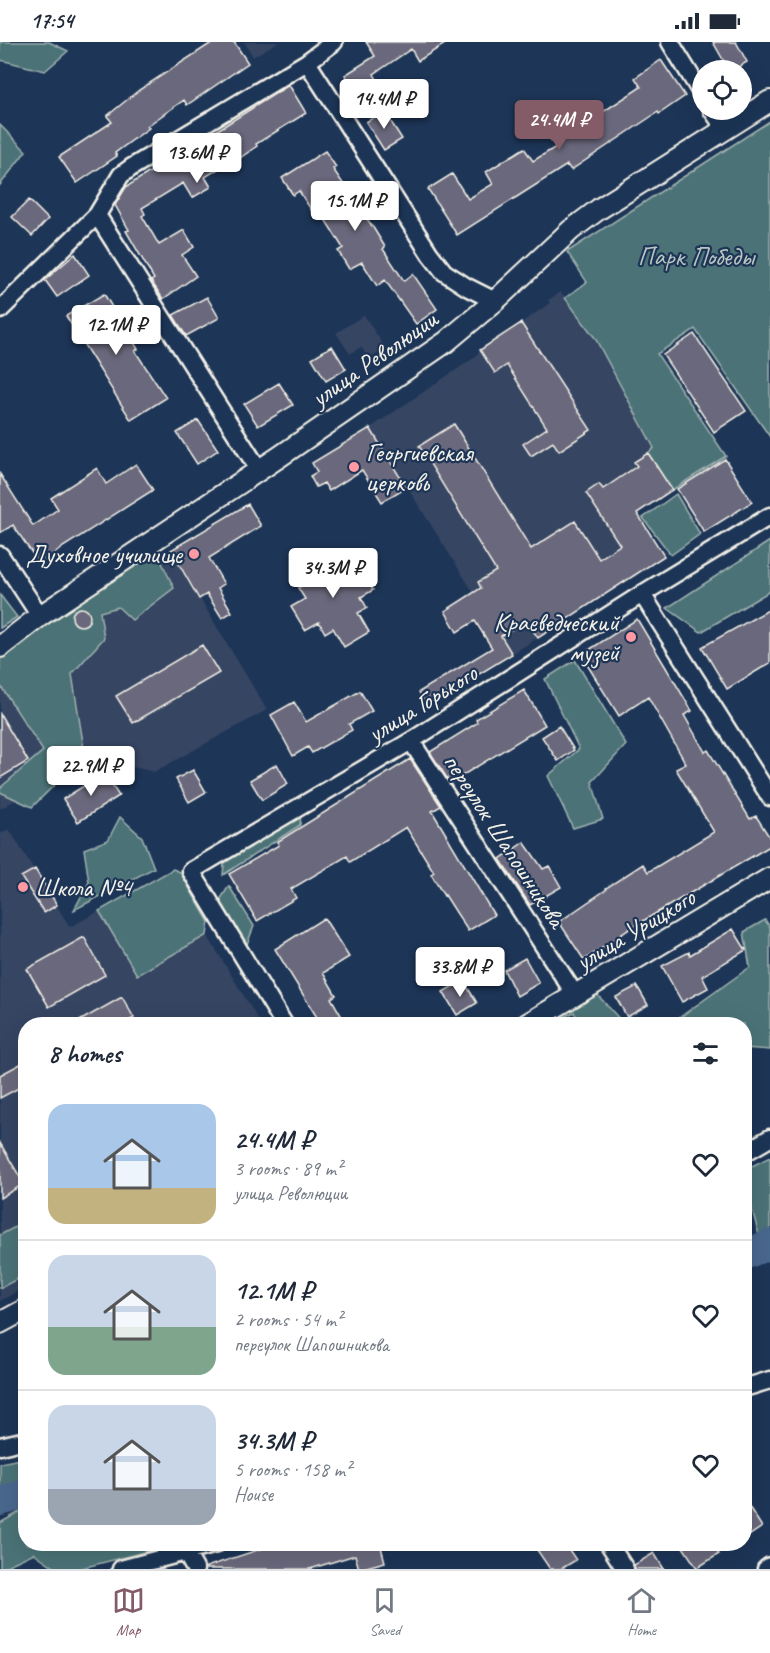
<!DOCTYPE html>
<meta charset="utf-8">
<style>
body{margin:0;font-family:Caveat,sans-serif;background:#f6f6f7;color:#1f2937;height:100vh;display:flex;flex-direction:column;font-size:22px;white-space:nowrap}
*{box-sizing:border-box;margin:0}
p{font-size:20px;color:#747a83}
.icon{flex:none;width:33px;height:33px;fill:none;stroke:currentColor;stroke-width:2;stroke-linecap:round;stroke-linejoin:round}
.map{position:relative;flex:1;overflow:hidden}
.sheet{position:absolute;left:18px;top:975px;width:734px;height:534px;display:flex;flex-direction:column;background:#fff;border-radius:24px;box-shadow:0 6px 24px #0002}
.sheet>*{flex:none}
.fabs{position:absolute;left:692px;top:18px;display:grid;gap:12px}
.fabs a{display:grid;place-items:center;width:60px;height:60px;border-radius:50%;background:#fff;box-shadow:0 6px 24px #0002;font-size:30px}
.price{position:absolute;translate:-50% -51px;padding:0 14px;border-radius:6px;background:#fff;color:#222;font-size:20px;line-height:39px;filter:drop-shadow(0 2px 3px #0008)}
.price::after{content:'';position:absolute;left:50%;top:36px;width:18px;height:14px;margin-left:-9px;background:inherit;clip-path:polygon(0 0,100% 0,50% 100%)}
.price.current{background:#845c67;color:#fff}
ul{padding:0;list-style:none}
li{display:flex;align-items:center;gap:18px;height:150px;padding:0 30px}
li+li{border-top:2px solid #e0e1e3}
li span{display:grid;place-items:center;flex:none;width:168px;height:120px;border-radius:18px;color:#555}
li>.icon{margin-inline-start:auto}
span .icon{width:72px;height:72px;fill:#fffc;stroke-width:1}
li b{font-size:26px}
h2{display:flex;justify-content:space-between;align-items:center;height:72px;padding:0 30px;font-size:26px}
.status{display:flex;justify-content:space-between;align-items:center;height:42px;padding:0 30px;background:#fff;direction:ltr}
.status svg{height:16px;fill:currentColor}
.dock{display:flex;justify-content:space-around;align-items:center;height:84px;border-top:2px solid #e0e1e3;background:#fff;font-size:16px;color:#747a83}
.dock a{display:grid;justify-items:center;gap:3px}
.dock .current{color:#845c67}
.map>svg:first-child{display:block}
.built{fill:#344462}
.green{fill:#4c7377;stroke:#a0b2b0;stroke-width:1.5}
.lines{fill:none;stroke-linecap:round;stroke-linejoin:round}
.river{stroke:#49688e;stroke-width:30}
.building{fill:#6a687b;stroke:#f4f1e8;stroke-width:1.5}
.minor-casing{stroke:#f4f1e8;stroke-width:21}
.major-casing{stroke:#f4f1e8;stroke-width:24}
.minor{stroke:#1d3557;stroke-width:16}
.major{stroke:#1d3557;stroke-width:20}
.poi-dot{fill:#ff9aa2;stroke:#1d3557;stroke-width:2}
.labels{text-anchor:middle;stroke-width:4.5;stroke-linejoin:round;paint-order:stroke}
.park-label{font-size:26px;fill:#b9c5c0;stroke:#1d3557}
.street-label{font-size:26px;fill:#f4f1e8;stroke:#1d3557}
.poi-label{font-size:26px;fill:#f4f1e8;stroke:#1d3557;text-anchor:start}
</style>
<div class="status"><b>17:54</b><svg viewBox="0 0 49 12"><path d="M0 12V9h3v3zM5 12V6h3v6zM10 12V3h3v9zM15 12V0h3v12zM26 1h20v11H26zM47 4h2v5h-2z"/></svg></div>
<div class="map">
<svg width="770" height="1527" viewBox="0 0 770 1527">
<rect width="100%" height="100%" fill="#1d3557"/>
<filter id="ink" filterUnits="userSpaceOnUse"><feTurbulence type="fractalNoise" baseFrequency=".0167" numOctaves="2"/><feDisplacementMap in="SourceGraphic" scale="12" xChannelSelector="R" yChannelSelector="G"/><feConvolveMatrix kernelMatrix="1 2 1 2 8 2 1 2 1" color-interpolation-filters="sRGB"/></filter>
<g filter="url(#ink)">
<path class="built" d="M244,0H278L253,15Z
M561,250L595,296L654,406L648,411L672,448L618,484L646,528L512,612L370,386L475,315L480,308L495,296L521,281L550,261L548,258Z
M364,273L386,307L369,317L361,305L350,312L336,291Z
M171,508L267,668L154,730L90,715L0,767V621L84,559Z
M9,787L70,885L99,869L137,932L207,893L261,982H26L25,1245L0,1259V792Z"/>
<path class="green" d="M0,0H49L68,9L45,29L0,18Z
M770,79V395L695,287L657,312L726,414L672,448L648,411L654,406L595,296L565,256L587,240L567,210Z
M0,83L26,109L0,143Z
M676,452L700,492L671,513L643,476Z
M770,499V549L701,590L667,566Z
M156,508L174,546L132,578L118,565L100,570L104,596L72,632L85,713L32,765L0,750V746L43,709L0,643V613L51,574Z
M0,553L17,575L0,586Z
M575,618L626,703L592,740L603,777L573,786L548,734L579,707L545,637Z
M301,771L300,783L223,833L224,821Z
M120,775L142,795L154,826L74,868L89,840L84,807L108,798Z
M173,827L180,830L209,880L207,893L137,933L99,869Z
M229,844L254,884L247,902L220,858Z
M765,878L770,885V1008L744,1006V982H676V978L750,925L744,890Z
M584,938L624,982H580L574,970L551,982H506Z
M770,1115V1189L759,1193L744,1138V1128Z
M25,1180V1233L0,1246V1193Z
M25,1416V1447L0,1455V1421Z
M25,1467L26,1502H175L78,1527H57L34,1511L0,1527V1481Z"/>
<g class="lines">
<path class="river" d="M744,1213L770,1202
M0,1459L26,1452"/>
</g>
<path class="building" d="M213,0H234L248,21L187,63L184,58L147,84L149,86L115,111L117,114L77,141L59,115L112,80L107,74L139,48Z
M366,0H448L418,19L411,7L374,32L380,43L359,56L345,33L375,14Z
M713,0H736L747,20L733,28H729Z
M661,18L685,54L659,72L658,70L571,128L567,123L457,193L428,147L452,132L468,157L493,142L486,130L524,106L533,119L556,105L549,96L576,79L580,85L641,45L635,36Z
M289,43L306,71L256,102L257,104L240,116L239,114L205,135L211,145L192,156L183,141L142,166L145,172L142,174L159,203L184,188L194,205L182,213L196,234L163,257L151,239L154,237L126,189L129,188L115,163L126,145L169,118L168,116L216,89Z
M384,69L402,97L384,108L366,80Z
M325,109L336,125L333,127L374,187L385,205L383,207L404,239L413,232L437,267L416,282L385,238L377,244L362,220L349,227L338,209L343,206L318,166L312,169L299,149L293,153L282,136Z
M29,158L48,177L32,194L12,175Z
M75,212L89,233L57,255L45,238Z
M104,252L138,307L135,309L166,356L131,378L66,274Z
M207,255L219,276L186,294L173,273Z
M521,281L591,388L559,409L553,400L531,414L523,402L547,386L507,323L495,331L480,308Z
M694,292L746,369L714,390L663,313Z
M332,304L346,327L326,339L312,316Z
M279,341L293,363L258,384L244,362Z
M198,378L218,408L197,422L177,391Z
M454,382L531,507L575,479L599,517L620,503L586,451L599,442L603,447L637,424L634,420L648,411L672,448L637,471L664,514L538,596L526,578L501,594L512,612L427,664L419,650L492,606L475,579L457,590L445,569L481,546L478,540L496,529L419,404Z
M370,386L406,445L382,460L362,428L329,449L324,441L316,445L310,434L317,430L312,421Z
M725,417L752,460L704,490L677,447Z
M136,422L153,448L63,505L40,523L13,483L0,491V432L33,484L58,467L51,456L97,426L106,442Z
M248,462L261,484L209,516L224,542L218,546L232,570L222,576L207,552L199,557L171,508Z
M322,510L332,526L340,521L347,532L359,525L373,548L361,555L367,566L358,571L369,590L344,605L333,586L325,591L319,580L305,588L291,565L305,557L298,546L306,541L297,525Z
M72 575a9 9 0 1 1 18 0a9 9 0 1 1-18 0Z
M770,567V621L727,647L702,605Z
M637,577L692,669L684,673L705,710L708,708L750,777L756,774L770,796V804L631,886L584,918L559,880L607,847L606,846L643,822L648,830L714,790L676,727L686,722L648,655L619,674L581,613Z
M202,603L219,631L133,681L116,654Z
M524,648L545,683L450,741L430,710L477,681L476,677Z
M360,649L372,669L349,682L352,688L312,711L308,705L293,714L271,673L294,660L306,680Z
M0,672L28,719L0,736Z
M559,684L574,708L558,719L542,695Z
M410,717L441,764L432,769L494,873L468,889L445,853L444,854L431,832L434,830L406,785L350,820L347,814L291,847L296,856L257,879L229,832L279,803L277,800Z
M277,722L288,742L262,758L250,738Z
M193,728L206,750L189,760L176,737Z
M104,731L119,754L78,780L63,757Z
M524,800L543,827L549,824L561,845L530,863L500,817Z
M35,827L57,863L44,871L21,835Z
M324,876L349,915L323,931L336,953L331,956L342,975L329,982H321L275,907Z
M733,887L746,908L702,934L708,946L682,960L662,924L689,910L690,913Z
M84,895L105,933L49,965L27,927Z
M525,916L539,941L517,954L504,928Z
M463,938L477,961L457,973L443,950Z
M637,944L648,963L627,975L616,955Z
M122,955L134,976L123,982H74Z
M26,1019V1042L0,1056V1033Z
M0,1101L24,1142L0,1156Z
M744,1457L762,1485L744,1497Z
M276,1502H382L381,1505L385,1520L359,1527L355,1513L310,1527H206V1525Z
M533,1502H565L576,1518L561,1527H550Z
M681,1502H712L719,1512L697,1526Z
M654,1511L664,1527H635L634,1523Z"/>
<g class="lines">
<g class="minor-casing">
<path id="minor" d="M670,0L702,52
M307,20L430,212L444,230L467,245L495,259
M712,68L726,88
M97,173L259,428
M0,268L97,173L121,133L132,125L307,20L334,0
M0,513L40,574
M642,552L770,755
M411,699L576,954
M284,982L191,829L411,699L642,552L770,474
M744,1111L770,1096
M744,1346L770,1338
M0,1404L26,1398
M609,1502L625,1527
M186,1511L195,1527
M121,1527L216,1502
M766,1527L770,1524"/>
</g>
<g class="major-casing">
<path id="major" d="M0,605L40,574L279,415L446,300L495,259L571,188L599,167L770,59
M527,982L770,836
M0,1281L26,1267"/>
</g>
<use href="#minor" class="minor"/>
<use href="#major" class="major"/>
</g>
</g>
<g class="poi-dot">
<circle cx="354" cy="425" r="6"/>
<circle cx="194" cy="512" r="6"/>
<circle cx="631" cy="595" r="6"/>
<circle cx="23" cy="845" r="6"/>
</g>
<g class="labels">
<g class="park-label">
<text x="696" y="223">Парк Победы</text>
</g>
<g class="street-label">
<text transform="translate(374 316) rotate(-35)" y="9">улица Революции</text>
<text transform="translate(422 661) rotate(-32)" y="9">улица Горького</text>
<text transform="translate(505 798) rotate(57)" y="9">переулок Шапошникова</text>
<text transform="translate(635 887) rotate(-31)" y="9">улица Урицкого</text>
</g>
<g class="poi-label">
<text x="366" y="419">Георгиевская<tspan x="366" dy="30">церковь</tspan></text>
<text x="182" y="521" text-anchor="end">Духовное училище</text>
<text x="619" y="589" text-anchor="end">Краеведческий<tspan x="619" dy="30">музей</tspan></text>
<text x="35" y="854">Школа №4</text>
</g>
</g>
</svg>
<div class="fabs">
<a><svg class="icon" aria-label="locate" viewBox="0 0 24 24"><circle cx="12" cy="12" r="6"/><path d="M12 2v4M12 18v4M2 12h4M18 12h4"/></svg></a>
</div>
<b class="price" style="left:384px;top:88px">14.4M ₽</b>
<b class="price current" style="left:559px;top:109px">24.4M ₽</b>
<b class="price" style="left:197px;top:142px">13.6M ₽</b>
<b class="price" style="left:355px;top:190px">15.1M ₽</b>
<b class="price" style="left:116px;top:314px">12.1M ₽</b>
<b class="price" style="left:333px;top:557px">34.3M ₽</b>
<b class="price" style="left:91px;top:755px">22.9M ₽</b>
<b class="price" style="left:460px;top:956px">33.8M ₽</b>
<section class="sheet">
<h2>8 homes<svg class="icon" aria-label="filters" viewBox="0 0 24 24"><path d="M4 7h16M4 17h16"/><circle cx="9" cy="7" r="2"/><circle cx="15" cy="17" r="2"/></svg></h2>
<ul>
<li><span style="background:linear-gradient(#a9c7e8 70%,#c2b280 0)"><svg class="icon" aria-label="home" viewBox="0 0 24 24"><path d="M3 11l9-7 9 7M6 9v11h12V9"/></svg></span><div><b>24.4M ₽</b><p>3 rooms · 89 m²</p><p>улица Революции</p></div><svg class="icon" aria-label="heart" viewBox="0 0 24 24"><path d="M12 20l-8-8c-3-5 5-10 8-4 3-6 11-1 8 4z"/></svg></li>
<li><span style="background:linear-gradient(#c9d6e8 60%,#7fa58c 0)"><svg class="icon" aria-label="home" viewBox="0 0 24 24"><path d="M3 11l9-7 9 7M6 9v11h12V9"/></svg></span><div><b>12.1M ₽</b><p>2 rooms · 54 m²</p><p>переулок Шапошникова</p></div><svg class="icon" aria-label="heart" viewBox="0 0 24 24"><path d="M12 20l-8-8c-3-5 5-10 8-4 3-6 11-1 8 4z"/></svg></li>
<li><span style="background:linear-gradient(#c9d6e8 70%,#9aa5b1 0)"><svg class="icon" aria-label="home" viewBox="0 0 24 24"><path d="M3 11l9-7 9 7M6 9v11h12V9"/></svg></span><div><b>34.3M ₽</b><p>5 rooms · 158 m²</p><p>House</p></div><svg class="icon" aria-label="heart" viewBox="0 0 24 24"><path d="M12 20l-8-8c-3-5 5-10 8-4 3-6 11-1 8 4z"/></svg></li>
</ul>
</section>
</div>
<nav class="dock">
<a class="current"><svg class="icon" aria-label="map" viewBox="0 0 24 24"><path d="M3 6l6-2 6 2 6-2v14l-6 2-6-2-6 2zM9 4v14M15 6v14"/></svg>Map</a>
<a><svg class="icon" aria-label="saved" viewBox="0 0 24 24"><path d="M7 4h10v16l-5-4-5 4z"/></svg>Saved</a>
<a><svg class="icon" aria-label="home" viewBox="0 0 24 24"><path d="M3 11l9-7 9 7M6 9v11h12V9"/></svg>Home</a>
</nav>
